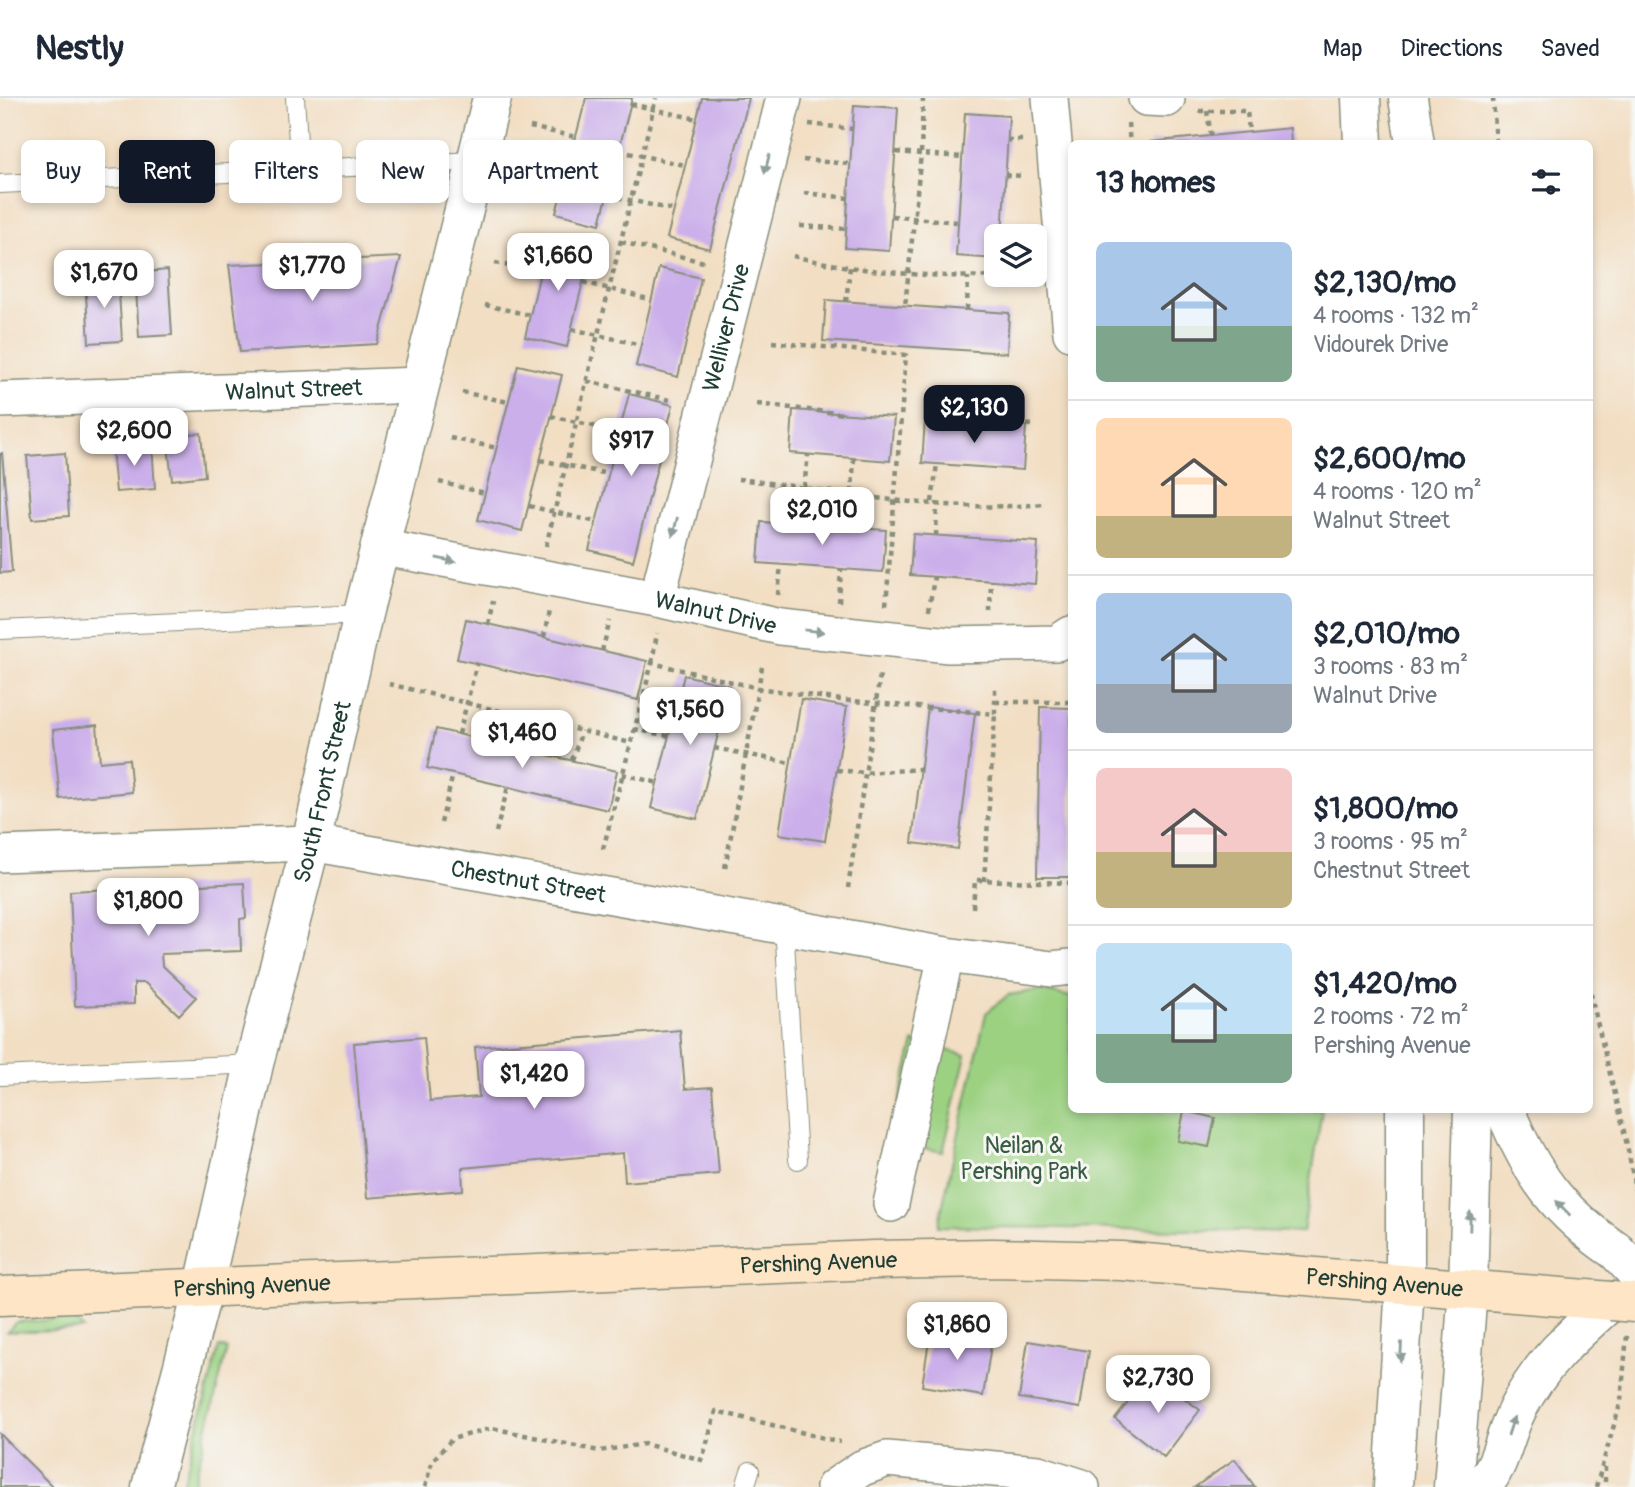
<!DOCTYPE html>
<meta charset="utf-8">
<style>
body{margin:0;font-family:Pangolin,sans-serif;background:#f6f6f7;color:#1f2937;height:100vh;display:flex;flex-direction:column;font-size:26px;white-space:nowrap}
*{box-sizing:border-box;margin:0}
p{font-size:23px;color:#747a83}
.icon{flex:none;width:38px;height:38px;fill:none;stroke:currentColor;stroke-width:2;stroke-linecap:round;stroke-linejoin:round}
.map{position:relative;flex:1;overflow:hidden}
.sheet{position:absolute;left:1068px;top:42px;width:525px;height:973px;display:flex;flex-direction:column;background:#fff;border-radius:10px;box-shadow:0 4px 10px #0003}
.sheet>*{flex:none}
.guide{position:absolute;left:21px;top:42px;width:665px;height:63px;display:flex;gap:14px}
.buttons{position:absolute;left:984px;top:126px;display:grid;gap:14px}
.buttons a{display:grid;place-items:center;width:63px;height:63px;border-radius:10px;background:#fff;box-shadow:0 4px 10px #0003;font-size:35px}
.price{position:absolute;translate:-50% -60px;padding:0 16px;border-radius:14px;background:#fff;color:#222;font-size:23px;line-height:46px;filter:drop-shadow(0 2px 4px #0008)}
.price::after{content:'';position:absolute;left:50%;top:42px;width:21px;height:16px;margin-left:-10px;background:inherit;clip-path:polygon(0 0,100% 0,50% 100%)}
.price.active{background:#111827;color:#fff}
ul{padding:0;list-style:none}
li{display:flex;align-items:center;gap:21px;height:175px;padding:0 28px}
li+li{border-top:2px solid #e0e1e3}
li span{display:grid;place-items:center;flex:none;width:196px;height:140px;border-radius:10px;color:#555}
li>.icon{margin-inline-start:auto}
span .icon{width:84px;height:84px;fill:#fffc;stroke-width:1}
li b{font-size:30px}
h2{display:flex;justify-content:space-between;align-items:center;height:84px;padding:0 28px;font-size:30px}
.pill{padding:0 24px;border-radius:10px;background:#fff;box-shadow:0 4px 10px #0003;font-size:24px;line-height:63px}
.pill.active{background:#111827;color:#fff}
header{display:flex;align-items:center;gap:42px;box-sizing:border-box;height:98px;padding:0 35px;background:#fff;border-bottom:2px solid #e0e1e3}
header strong{font-size:33px}
nav{display:flex;gap:38px;margin-inline-start:auto;font-size:24px}
.map>svg:first-child{display:block}
.green{fill:#9cd182;stroke:#5e875b;stroke-width:2}
.building{fill:#cbafea}
.lines{fill:none;stroke-linecap:round;stroke-linejoin:round}
.service-casing{stroke:#888e7c;stroke-width:20}
.minor-casing{stroke:#888e7c;stroke-width:38}
.tertiary-casing{stroke:#888e7c;stroke-width:41}
.secondary-casing{stroke:#888e7c;stroke-width:41}
.path{stroke:#888e7c;stroke-width:4.5;stroke-dasharray:5 5;stroke-linecap:butt}
.service{stroke:#fff;stroke-width:18}
.minor{stroke:#fff;stroke-width:35}
.tertiary{stroke:#fff;stroke-width:38}
.secondary{stroke:#fde5c5;stroke-width:38}
.tertiary-bridge-casing{stroke:#888e7c;stroke-width:41;stroke-linecap:butt}
.secondary-bridge-casing{stroke:#888e7c;stroke-width:41;stroke-linecap:butt}
.tertiary-bridge{stroke:#fff;stroke-width:38}
.secondary-bridge{stroke:#fde5c5;stroke-width:38}
.oneway{fill:#8f9e9a}
.labels{text-anchor:middle;stroke-width:6;stroke-linejoin:round;paint-order:stroke}
.street-label{font-size:23px;fill:#1f3d34;stroke:#f6f6f2}
.park-label{font-size:23px;fill:#385b44;stroke:#f6f6f2}
</style>
<header>
<strong>Nestly</strong>
<nav><a>Map</a><a>Directions</a><a>Saved</a></nav>
</header>
<div class="map">
<svg width="1635" height="1389" viewBox="0 0 1635 1389">
<rect width="100%" height="100%" fill="#f6f6f2"/>
<filter id="ink" filterUnits="userSpaceOnUse"><feTurbulence type="fractalNoise" baseFrequency=".0143" numOctaves="2"/><feDisplacementMap in="SourceGraphic" scale="14" xChannelSelector="R" yChannelSelector="G"/><feConvolveMatrix kernelMatrix="1 2 1 2 8 2 1 2 1" color-interpolation-filters="sRGB"/></filter>
<filter id="wash" filterUnits="userSpaceOnUse"><feTurbulence type="fractalNoise" baseFrequency=".00686" numOctaves="4" result="noise"/><feDisplacementMap in="SourceGraphic" scale="28" xChannelSelector="R" yChannelSelector="G"/><feGaussianBlur stdDeviation="1.57" result="paint"/><feColorMatrix in="noise" values="0 0 0 0 0 0 0 0 0 0 0 0 0 0 0 0 0 1.4 0 .05"/><feComposite in="paint" operator="in"/></filter>
<g filter="url(#wash)">
<rect width="100%" height="100%" fill="#f2dec3"/>
<path class="green" d="M1040,892L1071,899V1012H1322L1303,1134L938,1128L986,915L1008,897Z
M914,944L966,957L943,1054L889,1043Z
M75,1221L83,1231L7,1234L16,1224Z
M219,1249L227,1251L193,1389H182Z"/>
<g id="blocks">
<path class="building" d="M586,0H632L600,126L556,115Z
M702,0H749L710,151L667,140Z
M854,7L898,10L889,153L845,150Z
M965,15L1009,18L1002,138H996V161L956,158Z
M1290,30L1291,46H1150V44Z
M548,141L591,151L567,249L525,239Z
M401,159L377,246L240,254L229,167Z
M659,170L701,180L678,279L636,268Z
M168,172L172,237L139,239L135,175Z
M118,178L122,243L89,245L85,181Z
M826,202L1009,215L1007,255L823,243Z
M518,267L562,277L522,433L478,422Z
M629,296L673,307L633,463L589,452Z
M793,312L894,319L890,363L790,355Z
M925,322L1026,328L1023,372L922,365Z
M201,335L205,378L172,382L167,339Z
M152,346L155,391L116,394L112,350Z
M2,355L12,474L0,475V356Z
M65,355L69,418L32,421L27,358Z
M761,424L886,432L883,474L758,465Z
M913,436L1038,444L1035,486L910,477Z
M466,521L647,563L638,602L457,561Z
M684,577L730,588L697,721L651,710Z
M801,601L847,609L825,743L779,736Z
M928,609L975,615L958,751L912,745Z
M1040,609L1071,610V779H1037Z
M97,627L100,664L129,661L132,694L60,701L53,632Z
M436,631L617,673L608,712L427,670Z
M244,785L246,820L240,821L241,853L161,856L162,867L196,899L179,917L145,885H134V906L75,908L70,793Z
M680,932L685,991L712,989L719,1076L625,1084L623,1055L462,1070L463,1092L367,1100L354,945L424,939L430,1003L479,999L475,949Z
M1184,1013L1215,1020L1209,1049L1178,1043Z
M931,1230L992,1241L983,1298L922,1288Z
M1028,1243L1089,1253L1080,1310L1019,1300Z
M1151,1275L1200,1312L1164,1359L1115,1321Z
M0,1336L53,1389H0Z
M1235,1361L1255,1389H1195Z"/>
</g>
</g>
<g filter="url(#ink)">
<use href="#blocks" fill-opacity="0" stroke="#888e7c" stroke-width="2"/>
<g class="lines">
<g class="service-casing">
<path id="service" d="M295,0L300,72
M0,86L476,63
M0,532L363,516
M784,826L798,1062
M0,978L254,966
M745,1389L750,1373"/>
</g>
<g class="minor-casing">
<g id="minor">
<path d="M1050,0L1071,235"/>
<path d="M1146,0L1167,1"/>
<path id="s1" d="M0,302L420,287"/>
<path id="s2" d="M379,449L657,501L780,529L949,547L1057,545L1071,536"/>
<path id="s3" d="M657,501L784,0"/>
<path id="s4" d="M0,756L311,745L946,857L1052,871L1071,869"/>
<path d="M891,1106L946,857"/>
<path d="M834,1389L862,1370L887,1361L1038,1375L1082,1389"/>
</g>
</g>
<g class="tertiary-casing">
<g id="tertiary">
<path d="M1361,0L1363,46"/>
<path d="M1408,0L1415,46"/>
<path d="M1505,1012C1531,1076 1558,1114 1616,1153"/>
<path id="s5" d="M151,1389L203,1192L254,966L311,745L363,516L492,0"/>
<path d="M1393,1389L1405,1186V1012"/>
<path d="M1453,1389L1468,1191L1473,1012"/>
<path d="M1482,1389C1503,1363 1503,1340 1517,1312C1539,1267 1574,1236 1611,1203"/>
</g>
</g>
<g class="secondary-casing">
<g id="secondary">
<path id="s6" d="M0,1198L874,1162L993,1160L1121,1163L1611,1203"/>
</g>
</g>
<path class="path" d="M923,0L921,56L962,59
M1493,0L1496,46
M631,6L697,21
M1199,13H1247L1249,34
M1207,13L1211,38
M1128,25L1130,46
M809,26L853,31
M530,29L576,39
M1007,42H1022
M619,53L685,67
M896,54L921,56L905,208
M803,62L850,66
M518,75L564,87
M1005,77L1024,78
M804,95L849,100
M608,97L673,112
M892,118L958,124
M800,128L847,131
M621,144L708,165
M793,158C857,174 949,182 1014,177
M495,165L541,174
M583,184L652,202
M846,204L850,169
M485,207L530,217
M967,212L968,179
M572,231L641,247
M772,244L906,257L886,507
M587,283L674,303
M462,294L508,304
M757,306L844,316
M551,318L619,334
M977,325L1036,327
M450,340L497,350
M540,362L609,376
M738,381C838,393 943,416 1043,406
M439,384L485,395
M804,389L808,357
M852,395L854,360
M932,404L937,366
M529,408L596,424
M786,425L790,388
M842,429L846,395
M936,438L937,404
M546,448L656,0
M778,497L781,466
M839,504L841,470
M929,512L934,479
M990,514L991,483
M488,526L493,503
M544,539L549,513
M602,553L610,523
M652,565L657,535
M389,586L631,645
M995,604H1071
M634,631L669,638
M459,636L477,565
M714,650L791,665
M572,662L582,633
M837,672L865,675L921,671
M622,676L658,685
M441,725L453,676
M496,734L508,689
M603,751L652,565L758,590L841,602L995,616V586
M725,770L762,569
M984,783L995,616
M848,790L880,577
M973,810L975,782L1071,785
M1589,885C1602,955 1625,1021 1635,1093
M1605,1369V1389
M425,1389L432,1363L452,1341L492,1330L599,1353L645,1346L702,1362L716,1313L840,1344
M1596,1389L1621,1303L1627,1237"/>
<use href="#service" class="service"/>
<use href="#minor" class="minor"/>
<use href="#tertiary" class="tertiary"/>
<use href="#secondary" class="secondary"/>
<g class="tertiary-bridge-casing">
<path id="tertiary-bridge" d="M1616,1153L1635,1173"/>
</g>
<g class="secondary-bridge-casing">
<path id="secondary-bridge" d="M1611,1203L1635,1205"/>
</g>
<use href="#tertiary-bridge" class="tertiary-bridge"/>
<use href="#secondary-bridge" class="secondary-bridge"/>
</g>
<defs><path id="oneway-solid" d="M-6-.8H1V-3.2L6.5 0L1 3.2V.8H-6Z" transform="scale(1.75)"/></defs>
<g class="oneway">
<use href="#oneway-solid" transform="translate(767 66) rotate(104)"/>
<use href="#oneway-solid" transform="translate(675 429) rotate(104)"/>
<use href="#oneway-solid" transform="translate(446 462) rotate(11)"/>
<use href="#oneway-solid" transform="translate(814 533) rotate(6)"/>
<use href="#oneway-solid" transform="translate(1563 1110) rotate(-134)"/>
<use href="#oneway-solid" transform="translate(1470 1123) rotate(-89)"/>
<use href="#oneway-solid" transform="translate(1401 1254) rotate(93)"/>
<use href="#oneway-solid" transform="translate(1511 1328) rotate(-72)"/>
</g>
</g>
<g class="labels">
<g class="street-label">
<text dy="8" stroke="none"><textPath href="#s3" startOffset="280">Welliver Drive</textPath></text>
<text dy="8" stroke="none"><textPath href="#s1" startOffset="294">Walnut Street</textPath></text>
<text dy="8" stroke="none"><textPath href="#s2" startOffset="343">Walnut Drive</textPath></text>
<text dy="8" stroke="none"><textPath href="#s5" startOffset="716">South Front Street</textPath></text>
<text dy="8" stroke="none"><textPath href="#s4" startOffset="532">Chestnut Street</textPath></text>
<text dy="8" stroke="none"><textPath href="#s6" startOffset="819">Pershing Avenue</textPath></text>
<text dy="8" stroke="none"><textPath href="#s6" startOffset="1386">Pershing Avenue</textPath></text>
<text dy="8" stroke="none"><textPath href="#s6" startOffset="252">Pershing Avenue</textPath></text>
</g>
<g class="park-label">
<text x="1024" y="1055">Neilan &amp;<tspan x="1024" dy="26">Pershing Park</tspan></text>
</g>
</g>
</svg>
<div class="buttons">
<a><svg class="icon" aria-label="layers" viewBox="0 0 24 24"><path d="M12 4l9 5-9 5-9-5zM3 14l9 5 9-5"/></svg></a>
</div>
<b class="price" style="left:558px;top:195px">$1,660</b>
<b class="price" style="left:312px;top:205px">$1,770</b>
<b class="price" style="left:104px;top:212px">$1,670</b>
<b class="price active" style="left:974px;top:347px">$2,130</b>
<b class="price" style="left:134px;top:370px">$2,600</b>
<b class="price" style="left:631px;top:380px">$917</b>
<b class="price" style="left:822px;top:449px">$2,010</b>
<b class="price" style="left:690px;top:649px">$1,560</b>
<b class="price" style="left:522px;top:672px">$1,460</b>
<b class="price" style="left:148px;top:840px">$1,800</b>
<b class="price" style="left:534px;top:1013px">$1,420</b>
<b class="price" style="left:957px;top:1264px">$1,860</b>
<b class="price" style="left:1158px;top:1317px">$2,730</b>
<div class="guide">
<a class="pill">Buy</a>
<a class="pill active">Rent</a>
<a class="pill">Filters</a>
<a class="pill">New</a>
<a class="pill">Apartment</a>
</div>
<section class="sheet">
<h2>13 homes<svg class="icon" aria-label="filters" viewBox="0 0 24 24"><path d="M4 7h16M4 17h16"/><circle cx="9" cy="7" r="2"/><circle cx="15" cy="17" r="2"/></svg></h2>
<ul>
<li><span style="background:linear-gradient(#a9c7e8 60%,#7fa58c 0)"><svg class="icon" aria-label="home" viewBox="0 0 24 24"><path d="M3 11l9-7 9 7M6 9v11h12V9"/></svg></span><div><b>$2,130/mo</b><p>4 rooms · 132 m²</p><p>Vidourek Drive</p></div></li>
<li><span style="background:linear-gradient(#ffd9b3 70%,#c2b280 0)"><svg class="icon" aria-label="home" viewBox="0 0 24 24"><path d="M3 11l9-7 9 7M6 9v11h12V9"/></svg></span><div><b>$2,600/mo</b><p>4 rooms · 120 m²</p><p>Walnut Street</p></div></li>
<li><span style="background:linear-gradient(#a9c7e8 65%,#9aa5b1 0)"><svg class="icon" aria-label="home" viewBox="0 0 24 24"><path d="M3 11l9-7 9 7M6 9v11h12V9"/></svg></span><div><b>$2,010/mo</b><p>3 rooms · 83 m²</p><p>Walnut Drive</p></div></li>
<li><span style="background:linear-gradient(#f6c9c9 60%,#c2b280 0)"><svg class="icon" aria-label="home" viewBox="0 0 24 24"><path d="M3 11l9-7 9 7M6 9v11h12V9"/></svg></span><div><b>$1,800/mo</b><p>3 rooms · 95 m²</p><p>Chestnut Street</p></div></li>
<li><span style="background:linear-gradient(#bfe0f5 65%,#7fa58c 0)"><svg class="icon" aria-label="home" viewBox="0 0 24 24"><path d="M3 11l9-7 9 7M6 9v11h12V9"/></svg></span><div><b>$1,420/mo</b><p>2 rooms · 72 m²</p><p>Pershing Avenue</p></div></li>
</ul>
</section>
</div>
